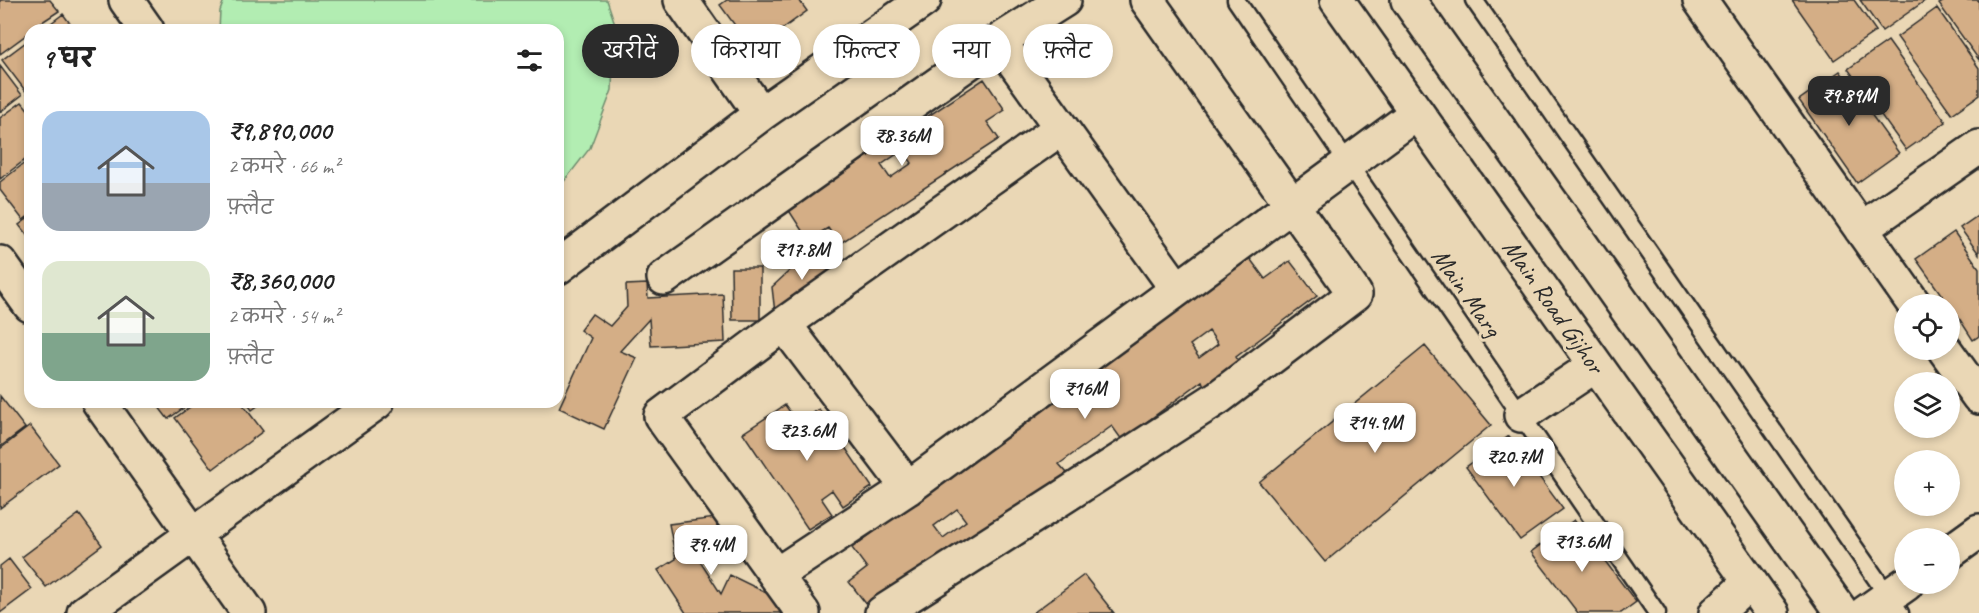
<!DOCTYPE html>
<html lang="hi">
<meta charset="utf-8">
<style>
body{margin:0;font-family:Caveat,"Playpen Sans Deva",sans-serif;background:#f2f2f2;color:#222;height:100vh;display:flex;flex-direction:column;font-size:22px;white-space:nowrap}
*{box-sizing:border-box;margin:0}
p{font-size:20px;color:#767676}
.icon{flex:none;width:33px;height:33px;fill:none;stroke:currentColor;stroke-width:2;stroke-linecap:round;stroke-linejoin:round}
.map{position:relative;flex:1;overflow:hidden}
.drawer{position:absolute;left:24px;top:24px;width:540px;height:384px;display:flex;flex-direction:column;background:#fff;border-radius:18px;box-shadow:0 3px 9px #0003}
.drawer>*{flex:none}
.hud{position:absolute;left:582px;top:24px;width:570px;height:54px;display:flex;gap:12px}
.tools{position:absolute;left:1894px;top:294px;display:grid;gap:12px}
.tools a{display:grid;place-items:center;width:66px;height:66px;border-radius:50%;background:#fff;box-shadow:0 3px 9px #0003;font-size:30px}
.price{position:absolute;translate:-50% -51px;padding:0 14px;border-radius:12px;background:#fff;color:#222;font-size:20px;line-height:39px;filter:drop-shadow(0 2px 3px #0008)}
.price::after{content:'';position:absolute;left:50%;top:36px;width:18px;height:14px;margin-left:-9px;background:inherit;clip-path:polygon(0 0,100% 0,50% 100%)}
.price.active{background:#2b2b2b;color:#fff}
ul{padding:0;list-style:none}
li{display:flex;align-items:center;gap:18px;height:150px;padding:0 18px}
li span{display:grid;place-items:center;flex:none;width:168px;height:120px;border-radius:18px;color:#555}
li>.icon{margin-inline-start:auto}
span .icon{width:72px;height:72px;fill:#fffc;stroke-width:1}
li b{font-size:26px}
h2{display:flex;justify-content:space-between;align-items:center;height:72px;padding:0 18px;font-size:26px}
.chip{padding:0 21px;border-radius:27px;background:#fff;box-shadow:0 3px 9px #0003;font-size:21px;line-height:54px}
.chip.active{background:#2b2b2b;color:#fff}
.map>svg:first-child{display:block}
.green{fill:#b2edb2;stroke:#6e8c6e;stroke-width:1.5}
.building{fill:#d4ae86;stroke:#2b2b2b;stroke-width:1.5;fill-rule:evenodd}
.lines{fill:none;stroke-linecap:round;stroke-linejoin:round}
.service-casing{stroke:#2b2b2b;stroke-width:21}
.minor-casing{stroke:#2b2b2b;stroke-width:38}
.tertiary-casing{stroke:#2b2b2b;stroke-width:38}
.service{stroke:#ead7b5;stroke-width:16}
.minor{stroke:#ead7b5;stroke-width:33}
.tertiary{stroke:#ead7b5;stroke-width:33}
.labels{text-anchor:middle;stroke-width:6;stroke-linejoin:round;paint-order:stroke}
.street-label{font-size:26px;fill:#2b2b2b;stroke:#ead7b5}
</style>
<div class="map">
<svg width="1979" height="613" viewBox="0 0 1979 613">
<rect width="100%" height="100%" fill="#ead7b5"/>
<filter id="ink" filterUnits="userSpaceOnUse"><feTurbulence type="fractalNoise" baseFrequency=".0167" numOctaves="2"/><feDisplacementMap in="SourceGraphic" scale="12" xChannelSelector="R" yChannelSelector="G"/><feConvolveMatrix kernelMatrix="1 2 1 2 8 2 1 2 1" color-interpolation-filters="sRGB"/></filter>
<g filter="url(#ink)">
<path class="green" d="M224,0H607L614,21L612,90L590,148L558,189V30H219L220,11Z"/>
<path class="building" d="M0,0H50L59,11L30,30V32L0,54Z
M727,0H799L807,11L753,50L720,5Z
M1792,0H1854L1876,31L1834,60Z
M1860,0H1926L1882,31Z
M1946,0H1979V60L1939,4Z
M1937,8L1979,68V95L1952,114L1897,37Z
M63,14L75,30H42Z
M30,39V91L27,93L2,60Z
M1888,41L1946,122L1906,150L1848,69Z
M0,66L22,95L0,112Z
M1840,71L1899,153L1857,183L1799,100Z
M984,79L1005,110L987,122L999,139L839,244L828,228L808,240L788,209ZM903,150L912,163L890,178L881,165Z
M22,102L30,112V156L0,179V118Z
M30,159V215L23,220L0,190V182Z
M1979,215V254L1960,228Z
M30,217V239L19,225Z
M1954,232L1979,268V336L1973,340L1950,304H1948L1916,259Z
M814,248L836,278L775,313L772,287Z
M1248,256L1265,279L1290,261L1317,296L1236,357L1242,368L1208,396L1202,381L1122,440L1112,426L1059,464L1067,473L983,535L967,537L941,560L867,605L849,582L867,568L852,548ZM1209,331L1218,344L1199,358L1190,345ZM957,509L966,521L943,538L934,526Z
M731,268H760V320H732Z
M647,284L648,298L723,294L725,342L651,346L649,319L620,351L637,358L604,429L559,408L591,338L580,330L592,314L610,326L627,307L626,285Z
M1425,346L1491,425L1325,562L1259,482Z
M0,396L25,428L0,447Z
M155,402H192L168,419Z
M197,402H241L263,431L213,469L175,418Z
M246,402H263L252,410Z
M785,405L798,423L819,409L872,487L843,506L832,490L821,498L832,514L808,529L743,433Z
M30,426L59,464L0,508V449Z
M1509,436L1563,509L1520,540L1466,467Z
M79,514L102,545L46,587L22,557Z
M716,518L720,559L699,560L721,594L730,575L799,609L796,613H686L658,570L676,559L669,524Z
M1574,520L1636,602L1621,613H1578L1531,552Z
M9,559L32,589L0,613V566Z
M1084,575L1114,613H1033Z"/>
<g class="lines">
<g class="service-casing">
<path id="service" d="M1236,0L1657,613
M1474,0L1900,613"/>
</g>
<g class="minor-casing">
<path id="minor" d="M126,0L147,30
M681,0L761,114
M1700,0L1914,304
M999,41L1177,289
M1861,229L1979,147
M0,263L30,305
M558,267L761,114L924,0
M664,278L999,41L1064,0
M784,324L908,488
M1945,350L1979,397
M99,402L249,613
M1950,552L1979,531
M776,575L908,488L1417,113
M84,613L377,402
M803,613L661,416L784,324L1061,128
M882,613L1219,397L1355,294L1147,0
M1716,613L1750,582
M1865,613L1906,584"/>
</g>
<g class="tertiary-casing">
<path id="tertiary" d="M1337,0L1772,613
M1408,0L1842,613
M1521,415L1596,365"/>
</g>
<use href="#service" class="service"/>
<use href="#minor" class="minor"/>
<use href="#tertiary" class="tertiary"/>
</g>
</g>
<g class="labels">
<g class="street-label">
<text transform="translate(1467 292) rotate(55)" y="9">Main Marg</text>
<text transform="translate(1554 306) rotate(55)" y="9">Main Road Gijhor</text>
</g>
</g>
</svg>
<div class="tools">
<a><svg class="icon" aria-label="locate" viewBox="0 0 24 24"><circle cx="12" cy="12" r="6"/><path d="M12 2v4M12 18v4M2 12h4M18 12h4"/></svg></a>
<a><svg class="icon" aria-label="layers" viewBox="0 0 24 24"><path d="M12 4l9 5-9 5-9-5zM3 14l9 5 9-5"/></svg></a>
<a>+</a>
<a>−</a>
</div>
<b class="price active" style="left:1849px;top:127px">₹9.89M</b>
<b class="price" style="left:902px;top:167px">₹8.36M</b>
<b class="price" style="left:802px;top:281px">₹17.8M</b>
<b class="price" style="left:1085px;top:420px">₹16M</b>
<b class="price" style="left:1375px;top:454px">₹14.9M</b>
<b class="price" style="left:807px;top:462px">₹23.6M</b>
<b class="price" style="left:1514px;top:488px">₹20.7M</b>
<b class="price" style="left:1582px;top:573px">₹13.6M</b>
<b class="price" style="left:711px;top:576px">₹9.4M</b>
<div class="hud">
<a class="chip active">खरीदें</a>
<a class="chip">किराया</a>
<a class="chip">फ़िल्टर</a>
<a class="chip">नया</a>
<a class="chip">फ़्लैट</a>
</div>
<section class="drawer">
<h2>9 घर<svg class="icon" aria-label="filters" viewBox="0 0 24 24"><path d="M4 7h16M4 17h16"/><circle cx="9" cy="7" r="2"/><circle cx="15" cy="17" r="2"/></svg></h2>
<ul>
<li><span style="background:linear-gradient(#a9c7e8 60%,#9aa5b1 0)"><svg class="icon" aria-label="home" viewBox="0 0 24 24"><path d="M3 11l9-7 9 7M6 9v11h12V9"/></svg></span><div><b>₹9,890,000</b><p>2 कमरे · 66 m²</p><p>फ़्लैट</p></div></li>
<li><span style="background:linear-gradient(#dfe7d0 60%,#7fa58c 0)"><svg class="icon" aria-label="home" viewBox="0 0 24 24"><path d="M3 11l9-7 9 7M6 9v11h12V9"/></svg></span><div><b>₹8,360,000</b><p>2 कमरे · 54 m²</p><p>फ़्लैट</p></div></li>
</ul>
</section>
</div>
